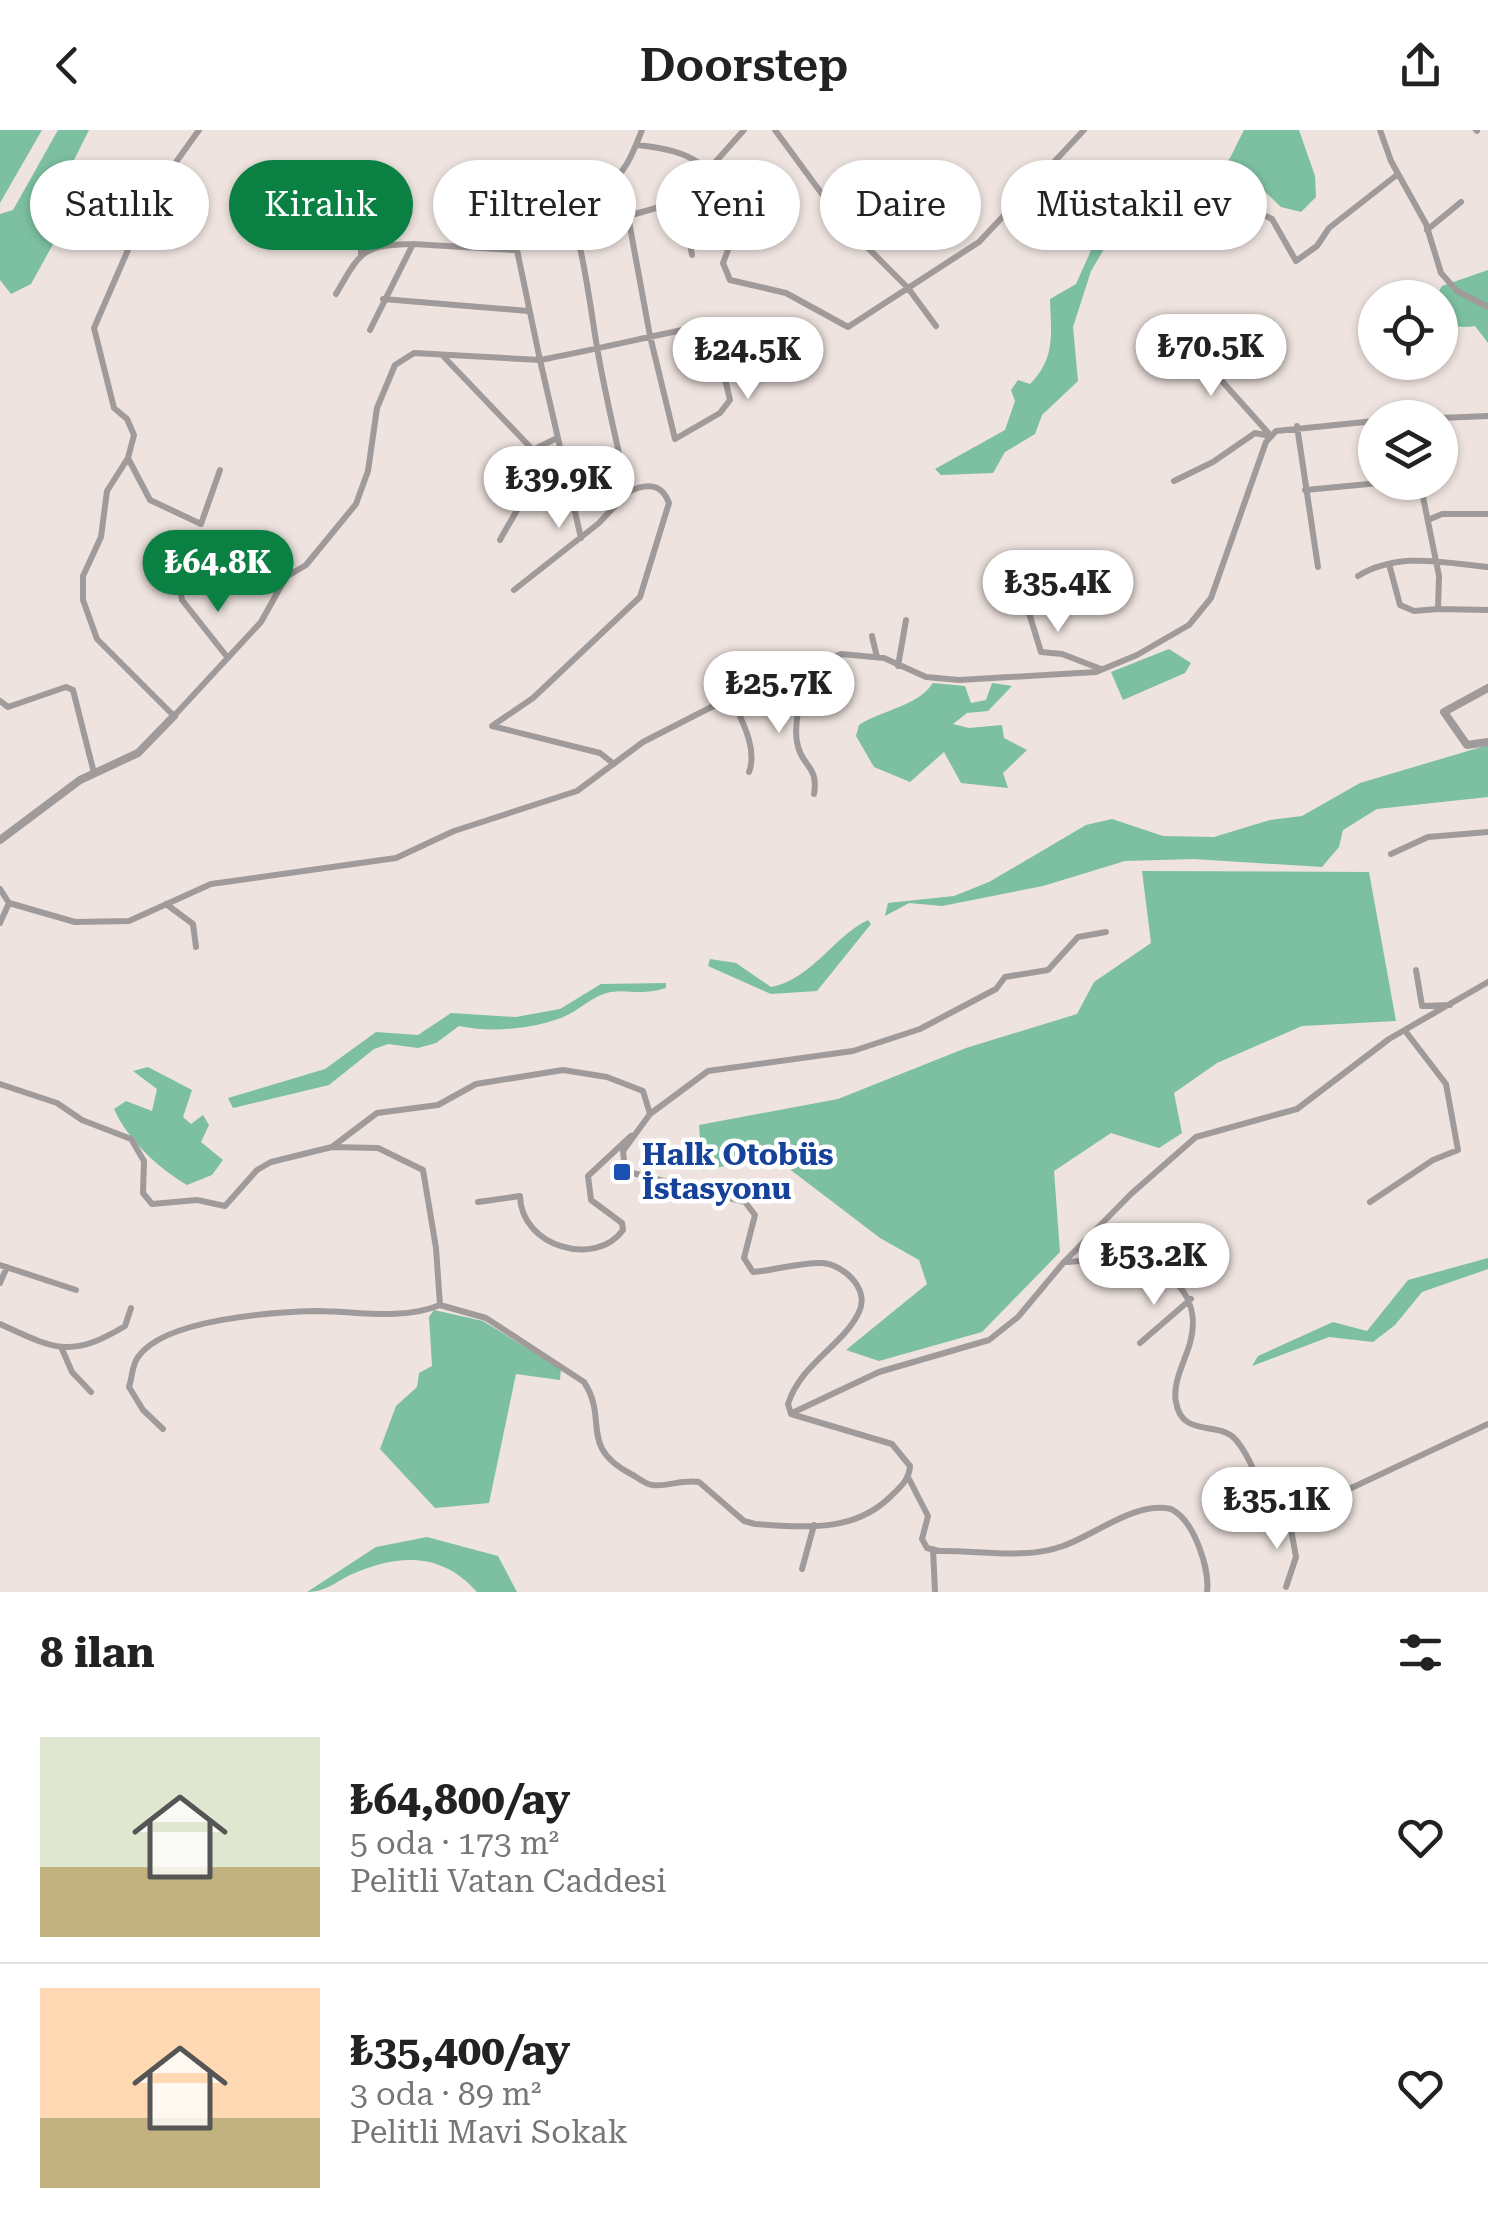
<!DOCTYPE html>
<html lang="tr">
<meta charset="utf-8">
<style>
body{margin:0;font-family:"Roboto Serif",serif;background:#f2f2f2;color:#222;height:100vh;display:flex;flex-direction:column;font-size:38px;white-space:nowrap}
*{box-sizing:border-box;margin:0}
p{font-size:32px;color:#767676}
.icon{flex:none;width:55px;height:55px;fill:none;stroke:currentColor;stroke-width:2;stroke-linecap:round;stroke-linejoin:round}
.map{position:relative;height:1462px;overflow:hidden}
.drawer{display:flex;flex-direction:column;background:#fff;flex:1}
.drawer>*{flex:none}
.guide{position:absolute;left:30px;top:30px;width:1430px;height:90px;display:flex;gap:20px}
.buttons{position:absolute;left:1358px;top:150px;display:grid;gap:20px}
.buttons a{display:grid;place-items:center;width:100px;height:100px;border-radius:50%;background:#fff;box-shadow:0 2px 8px #0004;font-size:50px}
.price{position:absolute;translate:-50% -85px;padding:0 22px;border-radius:35px;background:#fff;color:#222;font-size:32px;line-height:65px;filter:drop-shadow(0 2px 5px #0008)}
.price::after{content:'';position:absolute;left:50%;top:60px;width:30px;height:22px;margin-left:-15px;background:inherit;clip-path:polygon(0 0,100% 0,50% 100%)}
.price.active{background:#0b8043;color:#fff}
ul{padding:0;list-style:none}
li{display:flex;align-items:center;gap:30px;height:250px;padding:0 40px}
li+li{border-top:2px solid #e0e0e0}
li span{display:grid;place-items:center;flex:none;width:280px;height:200px;border-radius:0px;color:#555}
li>.icon{margin-inline-start:auto}
span .icon{width:120px;height:120px;fill:#fffc;stroke-width:1}
li b{font-size:42px}
h2{display:flex;justify-content:space-between;align-items:center;height:120px;padding:0 40px;font-size:42px}
.chip{padding:0 35px;border-radius:45px;background:#fff;box-shadow:0 2px 8px #0004;font-size:35px;line-height:90px}
.chip.active{background:#0b8043;color:#fff}
header{display:flex;justify-content:space-between;align-items:center;height:130px;padding:0 40px;background:#fff;font-size:45px;font-weight:600}
.map>svg:first-child{display:block}
.forest{fill:#7cbfa1}
.lines{fill:none;stroke-linecap:round;stroke-linejoin:round}
.minor{stroke:#a09b9a;stroke-width:6}
.tertiary{stroke:#a09b9a;stroke-width:8}
.transit-dot{fill:#1a4fb4;stroke:#fff;stroke-width:4}
.labels{text-anchor:middle;stroke-width:9;stroke-linejoin:round;paint-order:stroke}
.transit-label{font-size:30px;font-weight:bold;fill:#164399;stroke:#fff;text-anchor:start}
</style>
<header><svg class="icon" aria-label="back" viewBox="0 0 24 24"><path d="M15 5l-7 7 7 7"/></svg>Doorstep<svg class="icon" aria-label="share" viewBox="0 0 24 24"><path d="M12 15V3M7 8l5-5 5 5M5 13v7h14v-7"/></svg></header>
<div class="map">
<svg width="1488" height="1462" viewBox="0 0 1488 1462">
<rect width="100%" height="100%" fill="#eee3df"/>
<path class="forest" d="M0,0H42L0,73Z
M58,0H89L70,38L67,89L31,154L11,164L0,150V84L13,80Z
M1244,0H1299L1315,46L1316,67L1301,82L1281,77L1245,43L1166,94L1128,101L1107,114L1091,141L1073,197L1078,251L1042,285L1035,304L1005,322L993,343L941,345L935,339L1005,300L1015,271L1011,260L1018,250L1030,254C1056,228 1051,203 1050,169L1076,154L1101,98L1131,84L1169,81L1197,66L1230,28Z
M1488,140V213L1475,196C1452,200 1440,191 1440,168H1435L1442,156Z
M1169,519L1191,533L1185,543L1123,570L1111,542Z
M933,553L965,556L971,573L986,570L992,553L1012,556L988,581L967,583L953,594L969,598L1002,595L1004,608L1027,620L1003,643L1008,658L961,653L944,622L910,652L874,637L856,606L859,595C882,580 918,576 933,553Z
M1488,615V667L1377,679L1343,700L1339,717L1322,737L1193,729L1125,731L1043,756L942,776L909,773L885,786L888,773L954,766L989,752L1086,695L1112,689L1163,706L1214,707L1270,690L1302,686L1360,653Z
M1142,741L1369,742L1396,891L1302,896L1217,933L1174,963L1182,1003L1159,1018L1111,1003L1054,1041L1060,1122L982,1202L879,1231L846,1220L927,1154L919,1130L880,1108L775,1028L702,1040L699,995L838,969L966,918L1077,884L1094,852L1151,813Z
M868,790L871,794L817,861L771,864L708,836L710,829L736,833L771,857C811,850 834,806 868,790Z
M666,853V858C639,866 631,859 611,862C593,865 579,881 561,888C530,899 492,903 459,896L436,913L418,918L388,914L374,919L329,955L233,978L228,968L325,939L376,902L418,905L451,883L516,887L560,879L601,854Z
M148,937L192,960L183,987L191,994L203,985L209,995L201,1012L223,1030L212,1045L187,1055C159,1039 127,1009 114,979L126,971L152,981L157,959L133,941Z
M1488,1128V1139L1422,1162L1395,1195L1373,1212L1329,1207L1252,1236L1258,1226L1333,1192L1367,1201L1408,1150Z
M434,1180L483,1191L561,1239L560,1250L516,1244L489,1373L435,1378L380,1319L396,1276L417,1257L419,1243L432,1236L429,1187Z
M427,1407L498,1426L517,1462H477C441,1421 397,1424 350,1445C334,1453 325,1462 307,1462L376,1417Z"/>
<g class="lines">
<path class="minor" d="M199,0L151,67L94,198L114,278L127,289L134,305L128,328L107,361L101,407L83,446V470L97,509L174,586L261,492L286,447L306,435L356,374L368,341L377,278L395,235L414,223L540,230L513,101L517,86L544,45L561,34L572,36L603,59C625,45 633,23 642,0
M775,0L844,94L908,158L936,196
M1380,0L1391,31L1426,94L1441,143L1457,161L1488,177
M1476,0L1477,1
M637,15C695,21 711,35 742,84L723,133L730,150L786,163L848,197L979,112L1084,0
M552,38C581,91 587,157 597,217C605,265 617,314 628,362
M710,38L744,0
M344,70L361,87V123
M569,72L601,86H628
M676,74L685,89L692,125
M1427,100L1461,72
M1169,116L1256,81L1272,89L1296,131L1317,116L1329,98L1398,44
M336,164C361,121 362,115 413,114
M383,169L528,181
M370,200L413,114L514,120
M1178,202L1271,306
M444,227L533,320
M1440,288L1488,286
M1297,296L1318,437
M129,330L150,370L201,394L220,340
M1174,351L1213,332L1255,303L1270,306
M1420,352L1439,446L1438,479L1488,480
M1305,360L1390,352
M1428,390L1442,384H1488
M581,408L540,230C598,219 655,205 712,194L730,270L720,283L675,309L650,206L628,86L726,58
M500,410C513,385 540,350 533,320L557,308
M1389,434L1400,475L1414,481L1438,479
M1358,446C1399,421 1445,433 1488,437
M1047,448L1025,470L1041,522L1062,524L1101,539
M179,452L182,470L228,528
M514,460L599,393L628,362
M872,506L877,527
M898,536L906,490
M795,540C807,574 792,585 797,612C801,637 819,635 814,664
M731,567C741,589 758,618 749,642
M0,571L8,577L66,557L73,560L94,643
M614,634L600,623L492,596L533,568L640,467L669,373C662,353 646,353 628,362
M1391,724L1428,707L1488,702
M0,759L9,773
M9,773L75,792L129,791L211,754L396,728L454,701L577,661L643,612L731,567L841,524L884,528L926,547L959,550L1096,542L1137,525L1189,495L1211,468L1266,312L1276,301L1375,291
M166,774L193,794L196,817
M0,793L9,773
M1416,840L1422,876L1450,875
M0,954L57,973L82,990L131,1009L144,1031L143,1063L152,1074L197,1070L225,1076L257,1040L271,1032L332,1017L377,983L438,975L476,954L563,940L607,947L643,961L650,984L623,1021L625,1041L745,1072L755,1085L744,1128L753,1142C776,1140 800,1132 823,1133C844,1135 870,1159 859,1182C843,1216 801,1233 788,1274L791,1284L892,1314L910,1336C909,1351 899,1358 889,1368C852,1403 804,1397 755,1394L744,1391L699,1352C682,1349 668,1357 652,1355C645,1354 637,1347 631,1344C578,1316 609,1290 584,1252L486,1188L440,1175L436,1118L423,1040L378,1018L332,1017
M650,984L708,941L853,921L920,899L996,859L1005,847L1048,840L1078,807L1106,802
M478,1072L520,1066C521,1117 596,1138 623,1100L622,1093L591,1070L588,1046L631,1006
M1370,1072L1433,1030L1458,1020L1446,954L1406,902
M1065,1131L1131,1064L1196,1007L1297,979L1389,909L1488,852
M0,1135L76,1160
M0,1153L7,1137
M0,1194C54,1219 71,1229 125,1196L131,1178
M1140,1213L1191,1169
M62,1219L72,1242L91,1262
M792,1283L879,1242L989,1210L1018,1187L1064,1132C1082,1132 1101,1127 1118,1129C1165,1132 1204,1164 1190,1213C1185,1231 1172,1253 1176,1272C1182,1309 1220,1290 1236,1310C1242,1317 1253,1335 1254,1344C1257,1360 1247,1374 1257,1389L1283,1390L1488,1294
M163,1299L143,1280L129,1257C132,1248 132,1235 138,1227C164,1189 273,1182 316,1181C356,1181 401,1191 440,1175
M908,1347L928,1386L922,1409L927,1418L939,1421C978,1420 1025,1430 1063,1416C1095,1405 1135,1371 1171,1379C1194,1390 1210,1439 1207,1462
M933,1419L935,1462
M802,1439L814,1395
M1286,1457L1296,1427L1289,1388"/>
<path class="tertiary" d="M1488,558L1444,582L1467,615L1488,612
M0,710L80,650L138,623L174,586"/>
</g>
<rect class="transit-dot" x="612" y="1032" width="20" height="20" rx="5"/>
<g class="labels">
<g class="transit-label">
<text x="642" y="1035">Halk Otobüs<tspan x="642" dy="34">İstasyonu</tspan></text>
</g>
</g>
</svg>
<div class="buttons">
<a><svg class="icon" aria-label="locate" viewBox="0 0 24 24"><circle cx="12" cy="12" r="6"/><path d="M12 2v4M12 18v4M2 12h4M18 12h4"/></svg></a>
<a><svg class="icon" aria-label="layers" viewBox="0 0 24 24"><path d="M12 4l9 5-9 5-9-5zM3 14l9 5 9-5"/></svg></a>
</div>
<b class="price" style="left:1211px;top:269px">₺70.5K</b>
<b class="price" style="left:748px;top:272px">₺24.5K</b>
<b class="price" style="left:559px;top:401px">₺39.9K</b>
<b class="price active" style="left:218px;top:485px">₺64.8K</b>
<b class="price" style="left:1058px;top:505px">₺35.4K</b>
<b class="price" style="left:779px;top:606px">₺25.7K</b>
<b class="price" style="left:1154px;top:1178px">₺53.2K</b>
<b class="price" style="left:1277px;top:1422px">₺35.1K</b>
<div class="guide">
<a class="chip">Satılık</a>
<a class="chip active">Kiralık</a>
<a class="chip">Filtreler</a>
<a class="chip">Yeni</a>
<a class="chip">Daire</a>
<a class="chip">Müstakil ev</a>
</div>
</div>
<section class="drawer">
<h2>8 ilan<svg class="icon" aria-label="filters" viewBox="0 0 24 24"><path d="M4 7h16M4 17h16"/><circle cx="9" cy="7" r="2"/><circle cx="15" cy="17" r="2"/></svg></h2>
<ul>
<li><span style="background:linear-gradient(#dfe7d0 65%,#c2b280 0)"><svg class="icon" aria-label="home" viewBox="0 0 24 24"><path d="M3 11l9-7 9 7M6 9v11h12V9"/></svg></span><div><b>₺64,800/ay</b><p>5 oda · 173 m²</p><p>Pelitli Vatan Caddesi</p></div><svg class="icon" aria-label="heart" viewBox="0 0 24 24"><path d="M12 20l-8-8c-3-5 5-10 8-4 3-6 11-1 8 4z"/></svg></li>
<li><span style="background:linear-gradient(#ffd9b3 65%,#c2b280 0)"><svg class="icon" aria-label="home" viewBox="0 0 24 24"><path d="M3 11l9-7 9 7M6 9v11h12V9"/></svg></span><div><b>₺35,400/ay</b><p>3 oda · 89 m²</p><p>Pelitli Mavi Sokak</p></div><svg class="icon" aria-label="heart" viewBox="0 0 24 24"><path d="M12 20l-8-8c-3-5 5-10 8-4 3-6 11-1 8 4z"/></svg></li>
</ul>
</section>
